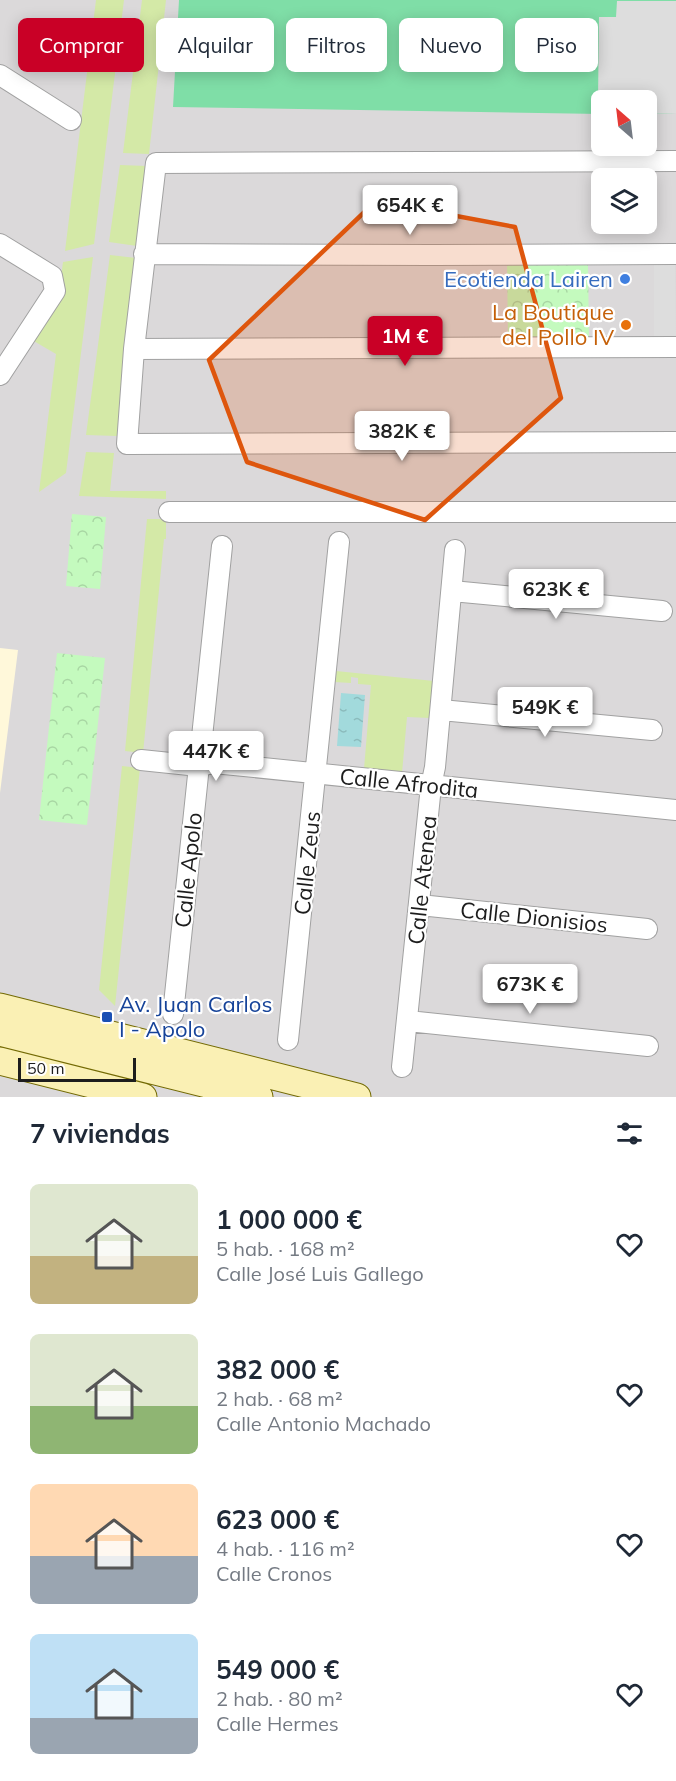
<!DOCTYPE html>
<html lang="es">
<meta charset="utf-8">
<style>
body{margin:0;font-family:Mulish,sans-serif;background:#f6f6f7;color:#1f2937;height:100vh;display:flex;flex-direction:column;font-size:22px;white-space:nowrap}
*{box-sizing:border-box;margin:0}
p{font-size:20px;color:#747a83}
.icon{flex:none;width:33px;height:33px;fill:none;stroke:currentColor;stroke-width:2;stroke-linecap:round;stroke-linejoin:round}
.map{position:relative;height:1097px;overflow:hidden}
.details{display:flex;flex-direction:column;background:#fff;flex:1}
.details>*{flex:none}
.top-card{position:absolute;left:18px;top:18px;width:640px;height:54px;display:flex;gap:12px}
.needle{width:39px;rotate:332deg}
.fabs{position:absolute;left:591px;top:90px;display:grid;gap:12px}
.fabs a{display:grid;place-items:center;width:66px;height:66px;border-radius:9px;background:#fff;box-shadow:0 3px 15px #0003;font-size:30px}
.scale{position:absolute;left:18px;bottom:15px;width:118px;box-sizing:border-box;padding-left:6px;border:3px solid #1d1d1d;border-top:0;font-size:16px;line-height:21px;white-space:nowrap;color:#1d1d1d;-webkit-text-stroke:4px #fff;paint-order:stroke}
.price{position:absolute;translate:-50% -51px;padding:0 14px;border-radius:6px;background:#fff;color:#222;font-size:20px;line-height:39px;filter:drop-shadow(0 2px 3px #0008)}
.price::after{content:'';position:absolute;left:50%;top:36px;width:18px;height:14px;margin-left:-9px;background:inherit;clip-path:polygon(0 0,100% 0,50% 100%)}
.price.on{background:#c90026;color:#fff}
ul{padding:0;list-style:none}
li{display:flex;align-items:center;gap:18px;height:150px;padding:0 30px}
li span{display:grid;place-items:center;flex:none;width:168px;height:120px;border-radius:9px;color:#555}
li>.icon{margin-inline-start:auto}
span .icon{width:72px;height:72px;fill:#fffc;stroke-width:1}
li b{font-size:26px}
h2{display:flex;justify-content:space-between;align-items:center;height:72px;padding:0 30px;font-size:26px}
.tag{padding:0 21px;border-radius:9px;background:#fff;box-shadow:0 3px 15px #0003;font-size:21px;line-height:54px}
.tag.on{background:#c90026;color:#fff}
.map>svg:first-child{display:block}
.residential{fill:#dbd9da;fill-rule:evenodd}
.education{fill:#fff8da}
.park{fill:url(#park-crowns)}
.garden{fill:#d4e9a7}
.pitch{fill:#7fdea7}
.parking{fill:#ddd}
.water{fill:url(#water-ripples)}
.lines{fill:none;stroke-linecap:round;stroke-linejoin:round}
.street-casing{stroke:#a1a1a1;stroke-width:22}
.secondary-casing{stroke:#736a04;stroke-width:29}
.street{stroke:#fff;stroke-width:20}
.secondary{stroke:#faf0b4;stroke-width:27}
.marked{fill:#de560d;fill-opacity:0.2;stroke:#de560d;stroke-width:4.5;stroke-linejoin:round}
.shop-dot{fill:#3f7fe0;stroke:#fff;stroke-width:2}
.food-dot{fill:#e8710a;stroke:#fff;stroke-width:2}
.transit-dot{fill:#1a4fb4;stroke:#fff;stroke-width:2}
.labels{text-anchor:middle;stroke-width:4.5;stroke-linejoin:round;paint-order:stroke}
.shop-label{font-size:22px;fill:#366cbe;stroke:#fff;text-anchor:end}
.food-label{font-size:22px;fill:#c56008;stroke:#fff;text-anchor:end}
.street-label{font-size:22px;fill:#1d1d1d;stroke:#fff}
.transit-label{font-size:22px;fill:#164399;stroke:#fff;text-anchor:start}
</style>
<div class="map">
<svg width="676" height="1097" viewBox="0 0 676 1097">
<defs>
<pattern id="park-crowns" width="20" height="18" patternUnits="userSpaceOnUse" patternTransform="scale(1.5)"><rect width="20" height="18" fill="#c4fabe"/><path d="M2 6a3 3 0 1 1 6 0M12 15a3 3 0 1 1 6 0" fill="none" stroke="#a8d6a3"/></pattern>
<pattern id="water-ripples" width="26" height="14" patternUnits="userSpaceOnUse" patternTransform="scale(1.5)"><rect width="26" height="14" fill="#a2dadc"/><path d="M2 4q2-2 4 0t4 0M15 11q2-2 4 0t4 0" fill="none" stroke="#8bbbbc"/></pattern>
</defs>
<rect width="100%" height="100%" fill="#eee8e2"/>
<path class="residential" d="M0,0H676V1097H0ZM602,100H646V146H602ZM602,178H646V224H602Z"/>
<path class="education" d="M0,648L18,650L0,793Z"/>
<path class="park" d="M507,262L588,263L589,339L508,338Z
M72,514L106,517L100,589L66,586Z
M57,653L105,658L87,825L39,820Z"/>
<path class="garden" d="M96,0H124L94,244L65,251Z
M142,0H166L149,154L123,153Z
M120,165L147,166L137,246L109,242Z
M110,255L136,258L125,348L117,436L86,435Z
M93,257L66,473L39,492L56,354L32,340L58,300L63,262Z
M86,452L114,453L110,491H166V499L79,496Z
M147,519H166V539H164L143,753L125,751Z
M336,671L434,681L430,718L407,717L402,773L364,769L371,685L358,684V678L351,677V683L334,682Z
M122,766L140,768L115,1006L99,990Z"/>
<path class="pitch" d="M179,0H676V113L647,114L646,100H602L601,114L173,107Z"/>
<path class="parking" d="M617,1H676V113L647,114L646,100H598L599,17H616Z
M675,262L676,338H654V263Z"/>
<path class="water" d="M341,693L365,695L361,747L337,746Z"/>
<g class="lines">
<g class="street-casing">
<path id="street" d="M0,75L71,120
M676,161L156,163L134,349L127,444L676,442
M0,244L52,276L55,291L0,375
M144,254L432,255L676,254
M134,349L676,347
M169,512H676
M452,591L662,611
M441,710L652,730
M141,760L199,766L214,763L676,810
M420,905L647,929
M173,1014L222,546
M408,1021L648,1046
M288,1040L339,542
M402,1067L431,786L435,767L455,550"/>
</g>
<g class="secondary-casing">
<path id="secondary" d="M0,1007L357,1097
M0,1032L259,1097
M0,1061L143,1097"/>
</g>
<use href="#street" class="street"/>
<use href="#secondary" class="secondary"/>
</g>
<path class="marked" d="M376,201L515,227L561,398L425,520L247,462L209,360Z"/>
<circle class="shop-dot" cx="625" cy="279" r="6"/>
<circle class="food-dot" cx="626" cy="325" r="6"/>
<rect class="transit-dot" x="101" y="1011" width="12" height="12" rx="3"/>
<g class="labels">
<g class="shop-label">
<text x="613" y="287">Ecotienda Lairen</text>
</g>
<g class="food-label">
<text x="614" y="320">La Boutique<tspan x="614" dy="25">del Pollo IV</tspan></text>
</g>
<g class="street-label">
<text transform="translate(409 783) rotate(6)" y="8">Calle Afrodita</text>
<text transform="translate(307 863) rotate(-84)" y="8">Calle Zeus</text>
<text transform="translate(188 870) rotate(-84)" y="8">Calle Apolo</text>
<text transform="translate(422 880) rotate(-84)" y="8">Calle Atenea</text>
<text transform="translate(534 917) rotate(6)" y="8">Calle Dionisios</text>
</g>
<g class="transit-label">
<text x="119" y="1012">Av. Juan Carlos<tspan x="119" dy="25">I - Apolo</tspan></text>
</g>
</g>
</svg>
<div class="fabs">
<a><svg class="needle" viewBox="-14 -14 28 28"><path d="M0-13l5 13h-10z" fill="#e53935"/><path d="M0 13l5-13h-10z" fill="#747a83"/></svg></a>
<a><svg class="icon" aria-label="layers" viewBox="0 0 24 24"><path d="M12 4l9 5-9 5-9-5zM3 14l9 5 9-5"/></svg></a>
</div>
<div class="scale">50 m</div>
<b class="price" style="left:410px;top:236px">654K €</b>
<b class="price on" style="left:405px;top:367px">1M €</b>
<b class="price" style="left:402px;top:462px">382K €</b>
<b class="price" style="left:556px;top:620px">623K €</b>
<b class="price" style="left:545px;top:738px">549K €</b>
<b class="price" style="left:216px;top:782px">447K €</b>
<b class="price" style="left:530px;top:1015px">673K €</b>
<div class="top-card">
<a class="tag on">Comprar</a>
<a class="tag">Alquilar</a>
<a class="tag">Filtros</a>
<a class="tag">Nuevo</a>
<a class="tag">Piso</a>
</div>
</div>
<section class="details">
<h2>7 viviendas<svg class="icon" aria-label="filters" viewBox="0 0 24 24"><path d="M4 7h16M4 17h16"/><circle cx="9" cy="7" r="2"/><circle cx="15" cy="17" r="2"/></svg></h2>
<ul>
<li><span style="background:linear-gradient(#dfe7d0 60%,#c2b280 0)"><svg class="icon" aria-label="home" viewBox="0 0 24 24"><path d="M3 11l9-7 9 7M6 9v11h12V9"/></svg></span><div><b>1 000 000 €</b><p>5 hab. · 168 m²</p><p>Calle José Luis Gallego</p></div><svg class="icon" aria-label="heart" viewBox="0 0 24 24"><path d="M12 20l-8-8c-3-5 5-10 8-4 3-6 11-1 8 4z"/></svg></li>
<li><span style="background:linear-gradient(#dfe7d0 60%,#8fb573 0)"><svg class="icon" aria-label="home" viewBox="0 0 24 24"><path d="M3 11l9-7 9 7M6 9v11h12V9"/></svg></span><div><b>382 000 €</b><p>2 hab. · 68 m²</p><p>Calle Antonio Machado</p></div><svg class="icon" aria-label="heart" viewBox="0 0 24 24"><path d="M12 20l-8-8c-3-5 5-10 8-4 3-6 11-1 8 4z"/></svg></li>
<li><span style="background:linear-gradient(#ffd9b3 60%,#9aa5b1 0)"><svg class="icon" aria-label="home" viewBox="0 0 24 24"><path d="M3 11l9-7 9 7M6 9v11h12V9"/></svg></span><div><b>623 000 €</b><p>4 hab. · 116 m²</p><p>Calle Cronos</p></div><svg class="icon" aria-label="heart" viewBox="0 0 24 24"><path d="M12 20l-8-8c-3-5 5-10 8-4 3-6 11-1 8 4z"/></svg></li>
<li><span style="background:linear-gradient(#bfe0f5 70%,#9aa5b1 0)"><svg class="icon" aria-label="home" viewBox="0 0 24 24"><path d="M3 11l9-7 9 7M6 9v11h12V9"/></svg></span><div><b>549 000 €</b><p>2 hab. · 80 m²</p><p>Calle Hermes</p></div><svg class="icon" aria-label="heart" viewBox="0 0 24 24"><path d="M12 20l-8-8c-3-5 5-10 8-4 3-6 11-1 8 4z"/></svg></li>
</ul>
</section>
